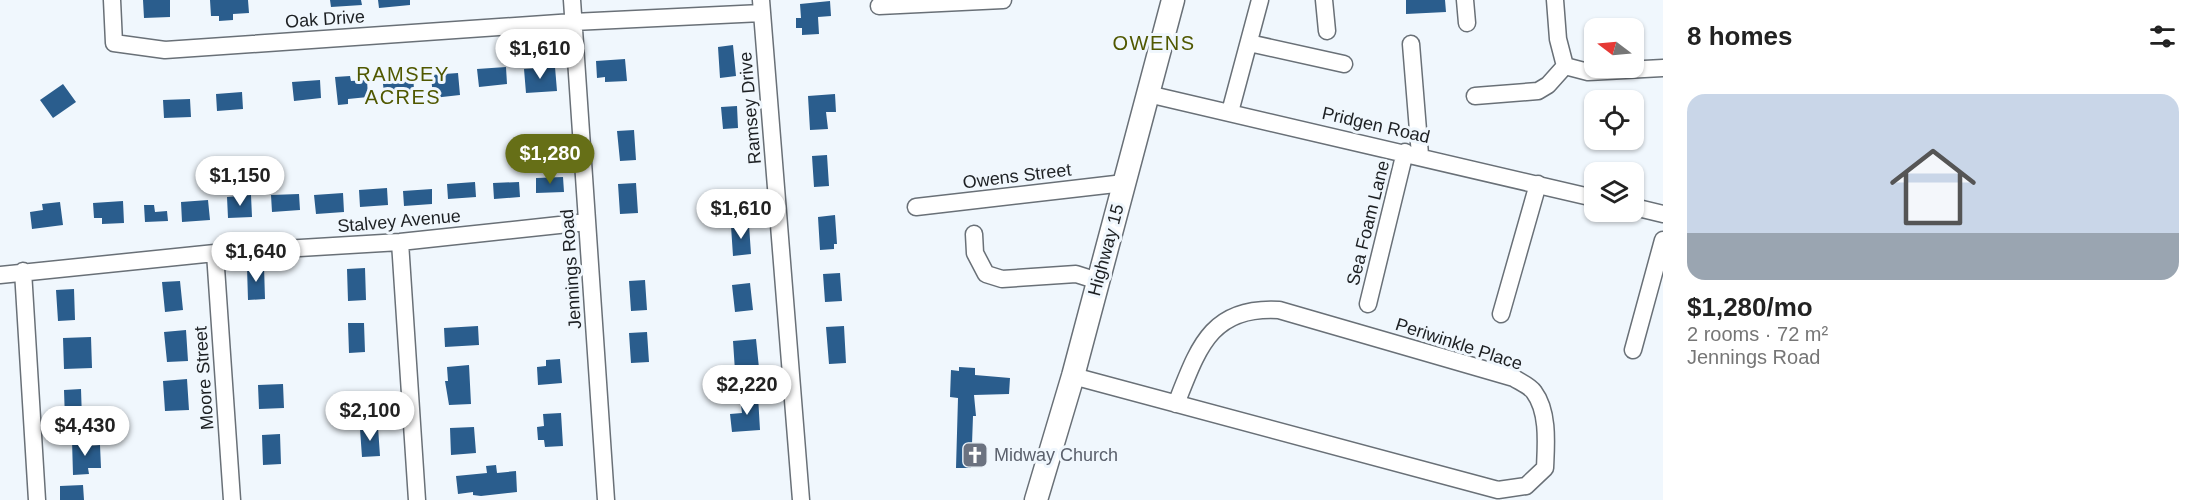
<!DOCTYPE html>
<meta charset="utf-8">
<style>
body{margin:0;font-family:Arial,sans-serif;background:#f6f6f6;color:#222;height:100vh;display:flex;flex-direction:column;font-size:22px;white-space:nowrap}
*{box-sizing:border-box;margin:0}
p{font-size:20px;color:#767676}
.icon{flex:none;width:33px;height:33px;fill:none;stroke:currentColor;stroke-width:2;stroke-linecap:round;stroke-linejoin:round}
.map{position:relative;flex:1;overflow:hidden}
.drawer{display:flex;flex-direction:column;background:#fff;width:540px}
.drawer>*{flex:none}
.needle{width:39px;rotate:286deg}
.tools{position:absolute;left:1584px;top:18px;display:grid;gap:12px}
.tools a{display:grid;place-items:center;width:60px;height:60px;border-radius:12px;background:#fff;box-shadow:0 2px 4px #0004;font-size:30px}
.price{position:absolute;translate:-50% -51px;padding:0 14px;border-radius:21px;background:#fff;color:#222;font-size:20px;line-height:39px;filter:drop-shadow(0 2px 3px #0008)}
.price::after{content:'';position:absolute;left:50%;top:36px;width:18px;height:14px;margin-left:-9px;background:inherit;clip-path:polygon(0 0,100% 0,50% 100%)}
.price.selected{background:#666f17;color:#fff}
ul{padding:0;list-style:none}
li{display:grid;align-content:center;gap:12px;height:318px;padding:0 24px}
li+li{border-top:2px solid #e0e0e0}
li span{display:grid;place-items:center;height:186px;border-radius:18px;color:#555}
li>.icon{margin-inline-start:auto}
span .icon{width:108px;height:108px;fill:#fffc;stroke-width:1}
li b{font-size:26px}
h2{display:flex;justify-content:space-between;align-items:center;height:72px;padding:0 24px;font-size:26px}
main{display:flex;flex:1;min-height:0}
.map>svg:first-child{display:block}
.building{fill:#2a5d8d}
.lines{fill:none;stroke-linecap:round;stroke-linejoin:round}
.minor-casing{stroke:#697077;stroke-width:19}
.major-casing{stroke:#697077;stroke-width:25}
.minor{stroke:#fff;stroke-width:16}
.major{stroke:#fff;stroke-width:22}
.labels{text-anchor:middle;stroke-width:6;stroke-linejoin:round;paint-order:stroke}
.street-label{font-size:18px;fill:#1d2023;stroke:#f0f7fd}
.worship-label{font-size:18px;fill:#5b616d;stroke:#f0f7fd;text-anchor:start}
.neighbourhood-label{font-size:20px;letter-spacing:1.5px;fill:#505800;stroke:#f0f7fd}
</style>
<main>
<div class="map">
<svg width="1663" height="500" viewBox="0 0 1663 500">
<rect width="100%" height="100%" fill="#f0f7fd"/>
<path class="building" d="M143,0H170V17L144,18Z
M210,0H248L249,13L233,14V20L219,21V16H211Z
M330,0H361L362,5L331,7Z
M378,0H410V5L379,8Z
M1406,0H1445L1446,12L1406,14Z
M830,1L831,16L818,17L819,34L802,35V28H796V18H801L800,4Z
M733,45L736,76L720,78L718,47Z
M625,59L627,81L605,82V77L597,78L596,61Z
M506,67L507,84L479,87L477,69Z
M555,67L557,91L526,93L524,69Z
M413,72L414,91L384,93L382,75Z
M458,73L460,95L433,98L431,75Z
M350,76L351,81L367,80L368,97L348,99V104L338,105L335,77Z
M320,80L321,98L294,101L292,82Z
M63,84L76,102L53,118L40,100Z
M242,92L243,109L217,111L216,94Z
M835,94L836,112H826L828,129L810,130L808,96Z
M190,99L191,117L164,118L163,100Z
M737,106L738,128L723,129L721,107Z
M634,130L636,160L620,161L617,131Z
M827,155L829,186L814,187L812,156Z
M563,177L564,192L536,193V178Z
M475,182L476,197L448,199L447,184Z
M519,182L520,197L494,199L493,183Z
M636,183L638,213L620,214L618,184Z
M387,188L388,205L360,207L359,190Z
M432,189V204L404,206L403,191Z
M343,193L344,212L316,214L314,195Z
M299,194L300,210L272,212L271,195Z
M251,195L252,217L228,218L227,197Z
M208,200L210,220L182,222L181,202Z
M123,201L124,223L102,224V218H94L93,203Z
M60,202L63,225L32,229L30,212L43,210L42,204Z
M144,205H154L155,212L167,211L168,221L145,222Z
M835,215L837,244H834V249L820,250L818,217Z
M749,225L751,254L733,256L731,226Z
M264,266L265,299L248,300L247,267Z
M365,268L366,300L348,301L347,269Z
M840,273L842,301L825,302L823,274Z
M645,280L647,310L631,311L629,281Z
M180,281L183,310L165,312L162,282Z
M750,283L753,310L735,312L732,285Z
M74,289L75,320L58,321L56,290Z
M348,323H364L365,352L349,353Z
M478,326L479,345L445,347L444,328Z
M844,326L846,363L829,364L826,327Z
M186,330L188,361L167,362L164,332Z
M647,332L649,362L631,363L629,333Z
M91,337L92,368L64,369L63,338Z
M756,339L759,368L735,371L733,341Z
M560,359L562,383L538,385L537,367L546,366V360Z
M469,365L471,404L449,405L445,381H448L447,367Z
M959,367L975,368V375L1010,378L1009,394L974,395L976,416H973L972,444H974V449L971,448V468H956L958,398L950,397L951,370L959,371Z
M187,379L189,410L165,411L163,381Z
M283,384L284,408L259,409L258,385Z
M81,389L82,419L65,420L64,390Z
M758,396L760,430L732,432L730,414L742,413L740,397Z
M561,413L563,446L545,447L544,440H538L537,427L544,426L543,414Z
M378,427L380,456L362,457L360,429Z
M474,427L476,453L451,455L450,428Z
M280,434L281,464L263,465L262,435Z
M88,439L89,446L100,445L101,468H88L89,474L73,475L72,440Z
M496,465L497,473L516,471L517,492L481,496L473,495V492L458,494L456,476L487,473L486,466Z
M83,485L84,500H60V486Z"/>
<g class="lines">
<g class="minor-casing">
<path id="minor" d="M112,0L114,43L165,50L573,22L762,13
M572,0L606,500
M761,0L801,500
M1324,0L1327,31
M1465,0L1467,23
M1555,0L1558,39L1565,66L1588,72L1663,68
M879,6L1003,0
M1249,43L1344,64
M1411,44L1420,155
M1148,94L1594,198
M1475,96L1538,91L1548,85L1565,66
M1230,112L1260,0
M916,207L1124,183
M1634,207L1663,214
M974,234L975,253L986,274L1002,279L1076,274L1098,281
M400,242L417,500
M215,253L232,500
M23,271L37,500
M0,275L215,253L400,242L587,222
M1368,304L1405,152
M1501,314L1538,184
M1633,350L1663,240
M1073,376L1498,490L1526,486L1545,468C1546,445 1549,412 1534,392C1530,386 1520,382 1514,378L1279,310C1210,306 1198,349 1176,404"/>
</g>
<g class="major-casing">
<path id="major" d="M1036,500L1073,376L1173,0"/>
</g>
<use href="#minor" class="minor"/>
<use href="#major" class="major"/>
</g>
<defs>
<g id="church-square" transform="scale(1.35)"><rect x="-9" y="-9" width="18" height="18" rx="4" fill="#6b7280" stroke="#f0f7fd"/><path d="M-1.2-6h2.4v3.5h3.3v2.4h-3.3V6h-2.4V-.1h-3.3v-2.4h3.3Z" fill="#fff"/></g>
</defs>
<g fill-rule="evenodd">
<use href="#church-square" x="975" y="455"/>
</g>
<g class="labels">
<g class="street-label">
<text transform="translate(325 19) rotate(-4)" y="6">Oak Drive</text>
<text transform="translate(750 108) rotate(-95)" y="6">Ramsey Drive</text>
<text transform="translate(1376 125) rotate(13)" y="6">Pridgen Road</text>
<text transform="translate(1017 176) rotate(-7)" y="6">Owens Street</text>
<text transform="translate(399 221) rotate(-5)" y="6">Stalvey Avenue</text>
<text transform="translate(1368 223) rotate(-76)" y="6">Sea Foam Lane</text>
<text transform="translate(1106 250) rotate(-75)" y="6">Highway 15</text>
<text transform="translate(571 269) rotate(-94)" y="6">Jennings Road</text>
<text transform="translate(1459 344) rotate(18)" y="6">Periwinkle Place</text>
<text transform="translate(204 378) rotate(-94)" y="6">Moore Street</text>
</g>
<g class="worship-label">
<text x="994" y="461">Midway Church</text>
</g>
<g class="neighbourhood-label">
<text x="1154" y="50">OWENS</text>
<text x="403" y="81">RAMSEY<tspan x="403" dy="23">ACRES</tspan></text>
</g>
</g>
</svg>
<div class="tools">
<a><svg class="needle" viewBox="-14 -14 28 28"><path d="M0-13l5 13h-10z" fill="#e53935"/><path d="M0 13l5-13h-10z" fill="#767676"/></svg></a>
<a><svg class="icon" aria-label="locate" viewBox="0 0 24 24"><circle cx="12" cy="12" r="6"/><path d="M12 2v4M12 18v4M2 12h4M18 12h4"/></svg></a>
<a><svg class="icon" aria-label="layers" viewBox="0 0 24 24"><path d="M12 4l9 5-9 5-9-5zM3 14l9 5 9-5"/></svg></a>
</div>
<b class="price" style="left:540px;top:80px">$1,610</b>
<b class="price selected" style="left:550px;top:185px">$1,280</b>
<b class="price" style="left:240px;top:207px">$1,150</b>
<b class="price" style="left:741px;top:240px">$1,610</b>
<b class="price" style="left:256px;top:283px">$1,640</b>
<b class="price" style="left:747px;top:416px">$2,220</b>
<b class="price" style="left:370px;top:442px">$2,100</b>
<b class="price" style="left:85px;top:457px">$4,430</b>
</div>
<section class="drawer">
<h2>8 homes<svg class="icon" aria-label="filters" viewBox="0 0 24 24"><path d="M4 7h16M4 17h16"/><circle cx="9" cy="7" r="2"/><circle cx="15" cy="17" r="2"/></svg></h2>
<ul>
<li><span style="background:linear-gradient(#c9d6e8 75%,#9aa5b1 0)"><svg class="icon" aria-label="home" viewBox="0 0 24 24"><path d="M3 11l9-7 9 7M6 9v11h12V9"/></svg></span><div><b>$1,280/mo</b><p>2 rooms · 72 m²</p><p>Jennings Road</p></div></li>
</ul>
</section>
</main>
